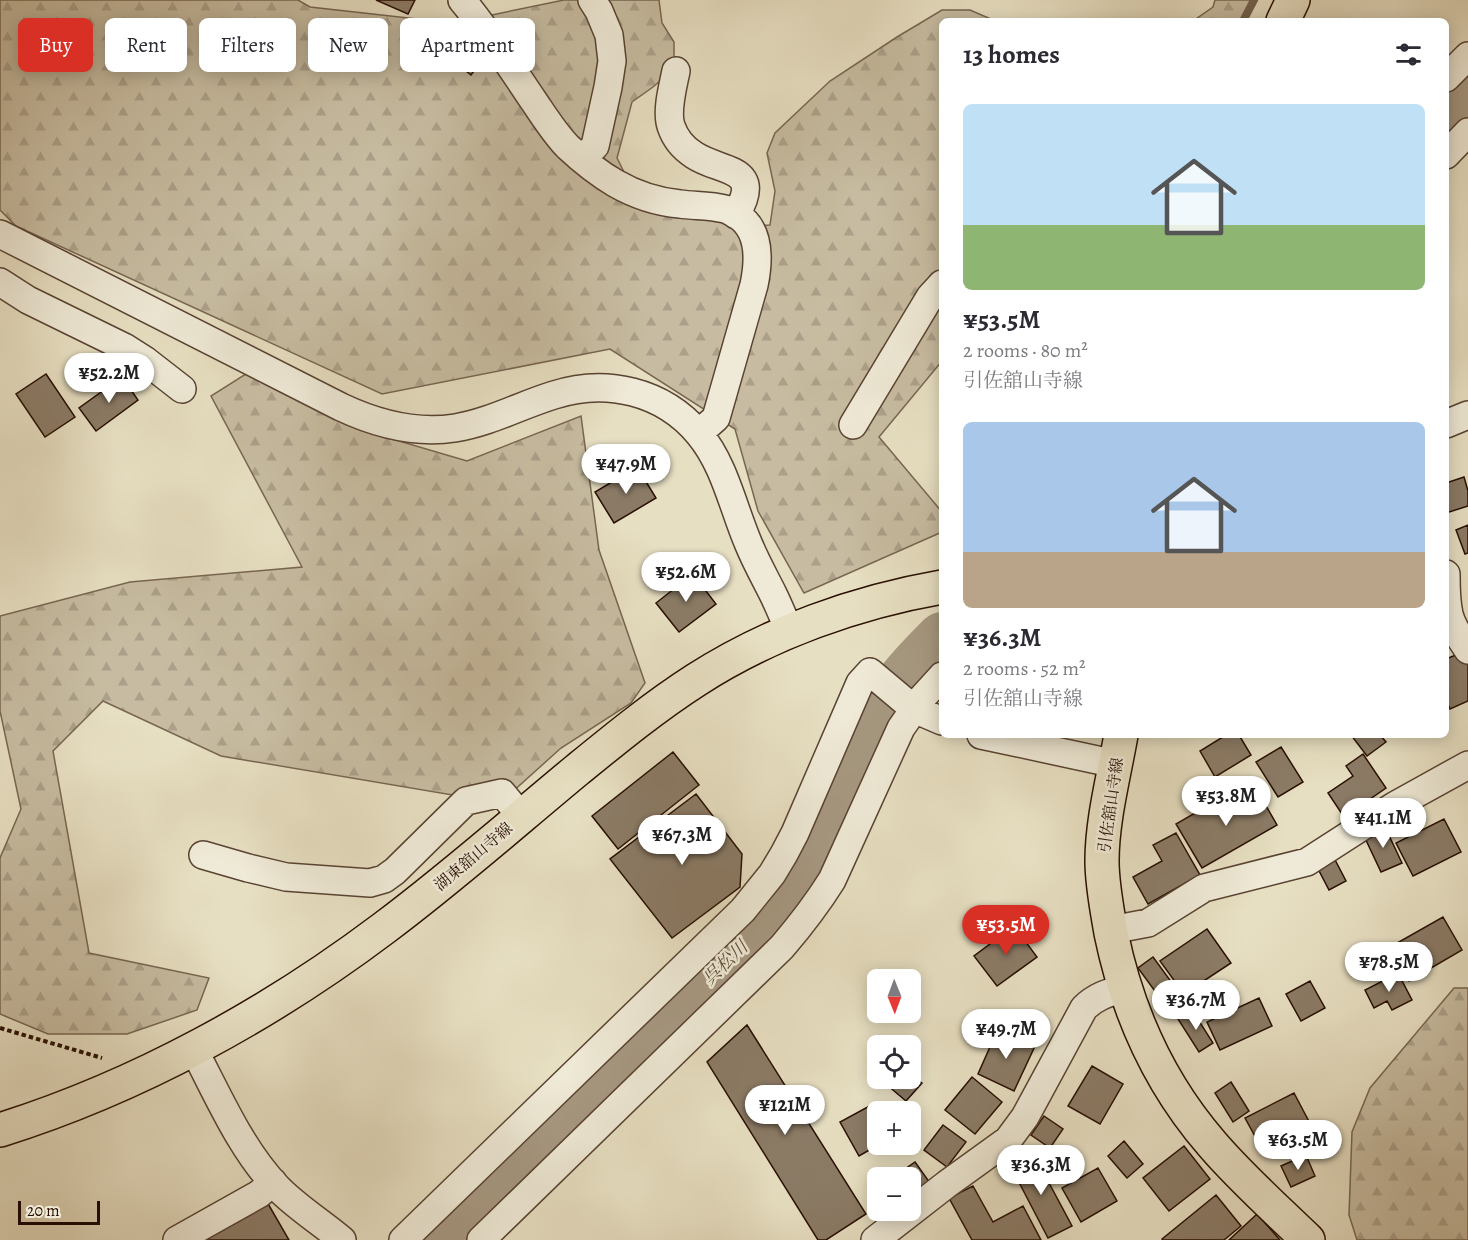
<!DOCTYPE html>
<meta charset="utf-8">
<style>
body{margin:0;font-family:Alegreya,"Noto Serif JP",serif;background:#f2f2f3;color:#2b2b33;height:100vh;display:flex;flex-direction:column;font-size:22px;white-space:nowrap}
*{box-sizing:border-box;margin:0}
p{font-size:20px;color:#7c7c81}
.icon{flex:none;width:33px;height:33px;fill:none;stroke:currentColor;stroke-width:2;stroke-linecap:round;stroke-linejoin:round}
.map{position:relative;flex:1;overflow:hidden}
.panel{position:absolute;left:939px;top:18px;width:510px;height:720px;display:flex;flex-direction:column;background:#fff;border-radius:9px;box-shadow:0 3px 15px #0003}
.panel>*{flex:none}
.banner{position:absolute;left:18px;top:18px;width:570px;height:54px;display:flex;gap:12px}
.needle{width:39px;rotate:179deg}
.fabs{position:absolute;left:867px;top:969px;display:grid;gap:12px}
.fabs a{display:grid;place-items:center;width:54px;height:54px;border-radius:9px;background:#fff;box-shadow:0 3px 15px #0003;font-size:30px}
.scale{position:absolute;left:18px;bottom:15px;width:82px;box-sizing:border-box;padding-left:6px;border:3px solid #280f02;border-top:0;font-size:16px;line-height:21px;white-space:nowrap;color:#280f02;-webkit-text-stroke:4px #efead7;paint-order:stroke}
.price{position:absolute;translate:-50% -51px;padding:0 14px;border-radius:21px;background:#fff;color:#222;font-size:20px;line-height:39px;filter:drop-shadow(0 2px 3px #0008)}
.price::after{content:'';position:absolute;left:50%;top:36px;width:18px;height:14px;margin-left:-9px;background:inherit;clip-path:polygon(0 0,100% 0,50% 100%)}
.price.current{background:#d93025;color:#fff}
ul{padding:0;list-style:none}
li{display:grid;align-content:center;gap:12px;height:318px;padding:0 24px}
li span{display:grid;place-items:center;height:186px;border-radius:9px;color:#555}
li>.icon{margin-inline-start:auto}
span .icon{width:108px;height:108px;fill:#fffc;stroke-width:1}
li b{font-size:26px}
h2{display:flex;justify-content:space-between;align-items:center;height:72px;padding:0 24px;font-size:26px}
.tag{padding:0 21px;border-radius:9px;background:#fff;box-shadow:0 3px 15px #0003;font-size:21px;line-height:54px}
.tag.current{background:#d93025;color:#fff}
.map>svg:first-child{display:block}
.forest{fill:url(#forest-firs);stroke:#786652;stroke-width:1.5}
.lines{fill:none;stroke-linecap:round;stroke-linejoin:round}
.stream{stroke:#74614e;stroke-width:8}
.river{stroke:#a69881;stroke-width:50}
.building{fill:#8b7b66;stroke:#280f02;stroke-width:1.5}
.minor-casing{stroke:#584332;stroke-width:30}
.major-casing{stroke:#280f02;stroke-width:36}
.path{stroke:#280f02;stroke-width:4;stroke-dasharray:4.5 3;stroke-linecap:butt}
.minor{stroke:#efead7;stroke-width:27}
.major{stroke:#e7dfc2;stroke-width:33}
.labels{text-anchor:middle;stroke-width:5;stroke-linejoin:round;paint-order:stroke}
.street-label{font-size:16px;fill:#280f02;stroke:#efead7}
.water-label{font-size:18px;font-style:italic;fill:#614d3b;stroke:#efead7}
</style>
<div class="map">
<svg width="1468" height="1240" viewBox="0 0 1468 1240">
<defs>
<pattern id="forest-firs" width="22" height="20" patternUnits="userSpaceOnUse" patternTransform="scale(1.5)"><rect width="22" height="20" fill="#c7bca1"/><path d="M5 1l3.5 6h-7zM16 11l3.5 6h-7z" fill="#aba089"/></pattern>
</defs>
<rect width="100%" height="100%" fill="#e7dfc2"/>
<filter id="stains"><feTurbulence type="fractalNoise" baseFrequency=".00333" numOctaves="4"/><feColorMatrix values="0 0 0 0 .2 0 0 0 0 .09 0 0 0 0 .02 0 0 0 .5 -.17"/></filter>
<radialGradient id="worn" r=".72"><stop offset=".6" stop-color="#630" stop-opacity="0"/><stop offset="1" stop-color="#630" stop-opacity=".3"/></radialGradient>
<path class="forest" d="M0,0H298L310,7L453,23L564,0H659L662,23L674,42V69L653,87L632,102L617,158L636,196L698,211L735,226L770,225L775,191L767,153L775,133L830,81L897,37L942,10H970L993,20L942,21V361L879,437L942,512V532L804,593L758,511L735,429L610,349L382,394L16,226L0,210Z
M1215,0H1257L1246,21H1193L1213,7Z
M252,370L382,436L467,461L581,416L599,550L645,683L631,703L561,748L500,803L221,756L103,701L53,751L89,953L209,978L197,1010L127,1034H48L0,1014V858L21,809L0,711V616L130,582L302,567L211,396Z
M1454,988H1468V1240H1357L1349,1215L1352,1132L1370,1088Z"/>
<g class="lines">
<path class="stream" d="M1243,21L1254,0"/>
<path class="river" d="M1446,117L1468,94
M443,1240L762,929C779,909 796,889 809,866C835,817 850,763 878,715C895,685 918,661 942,637"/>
</g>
<path class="building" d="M376,0H415L408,14Z
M464,21L494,45L471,75L441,51Z
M46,374L75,417L45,437L16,394Z
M122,377L138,400L96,431L79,408Z
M637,467L656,498L614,523L595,492Z
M1464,477L1468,491V506L1446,513V483Z
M1468,525V553L1465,554L1456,530Z
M693,574L716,604L679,632L656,603Z
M1463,652L1468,665V701L1450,709L1446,700V659Z
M1226,735H1239L1251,755L1215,777L1200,751Z
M1351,735H1380L1386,742L1367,756Z
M1281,747L1303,782L1278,797L1256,762Z
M673,752L699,785L618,849L592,816Z
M1363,754L1386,788L1344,817L1328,793L1353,776L1346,766Z
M1256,788L1277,825L1202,868L1176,824L1207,806L1211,814Z
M696,794L742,854L740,887L672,938L610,859Z
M1444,819L1461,852L1413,876L1396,843Z
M1385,827L1402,863L1381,872L1364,836Z
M1176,833L1200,875L1148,904L1133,877L1162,861L1153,845Z
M1332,854L1346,881L1329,890L1315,863Z
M1443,917L1462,950L1409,981L1390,947Z
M1014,926L1037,957L997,986L974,956Z
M1207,929L1231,963L1184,994L1160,961Z
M1153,957L1175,987L1160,998L1138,968Z
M1398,973L1412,1000L1392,1010L1387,1001L1374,1008L1365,990Z
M1310,981L1325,1008L1301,1021L1286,994Z
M1259,998L1272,1026L1220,1050L1207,1022Z
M1192,1010L1213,1043L1199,1052L1178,1019Z
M747,1025L866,1214L826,1240H818L707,1062Z
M998,1029L1035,1046L1014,1091L978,1074Z
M1092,1066L1123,1084L1100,1124L1068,1106Z
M910,1074L922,1083L906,1101L887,1085L893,1078H910Z
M972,1077L1002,1102L975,1134L945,1110Z
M1231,1082L1249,1111L1233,1122L1215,1093Z
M1294,1093L1314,1131L1266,1156L1245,1118Z
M875,1103L880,1112H878V1144H880L859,1156L840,1122Z
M1044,1116L1063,1129L1050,1148L1031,1135Z
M943,1125L966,1142L947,1167L924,1150Z
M1124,1141L1143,1164L1127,1178L1108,1156Z
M1184,1146L1210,1179L1169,1211L1143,1178Z
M1033,1153L1072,1226L1048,1238L1010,1165Z
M1306,1155L1315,1176L1291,1187L1281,1166Z
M915,1162L930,1183L910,1197V1178H892Z
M1098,1168L1117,1201L1081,1222L1062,1188Z
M973,1186L993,1222L1023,1206L1041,1240H972L949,1198Z
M1216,1195L1241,1226L1224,1240H1163L1162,1239Z
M267,1202L289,1240H204Z
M1257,1214L1280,1240H1229Z"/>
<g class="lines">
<g class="minor-casing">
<path id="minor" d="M462,0C488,31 510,66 533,100C544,116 555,134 568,147C583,161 598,173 615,183C634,194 658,202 680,204C695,206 710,205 725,209C729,210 733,213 737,215C761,230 759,261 754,285L716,418L699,433
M676,71C673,86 666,111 671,126C675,138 683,148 694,155C721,173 765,166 736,215
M1446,78L1468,56
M1446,155L1468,132
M582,159L595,146L608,87L612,61L609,35L599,11L592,0
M0,234L341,407C377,424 415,434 455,428C491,422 521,405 554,395C606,378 663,391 699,434C725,465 733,508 749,545C756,562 765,578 773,594C779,606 784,619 790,632
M0,282L28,300L124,347L146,361L182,389
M1446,424L1468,415
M853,425L930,297L942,284
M1446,574C1446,587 1446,601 1449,614C1452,627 1461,639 1468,650
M981,735L1116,764
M203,855L248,868L286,877L370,883L384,879L395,871L466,801L502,793L521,816
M1111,930L1148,923L1204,888L1307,862L1394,806L1468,765
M193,1048C218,1095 240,1148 277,1187C296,1207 321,1222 342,1240
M177,1240L259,1194L273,1182
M403,1240L743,910L772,874L784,854L795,833L860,683L870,672L914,709L942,721
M481,1240L782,947C800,926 817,904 832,880L901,728L922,698L942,676
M875,1240L947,1184L1008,1140L1025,1117L1084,1008C1096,996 1108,993 1125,988"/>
</g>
<g class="major-casing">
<path id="major" d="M1283,21L1293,0
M1121,735C1114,775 1102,820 1102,861C1102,885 1107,909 1111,933C1127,1011 1159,1083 1212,1144C1241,1178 1276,1209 1308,1240
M0,1130C137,1087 270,1014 384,928C451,878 513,823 577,770C615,739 654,707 696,680C769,633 856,602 942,587"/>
</g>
<path class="path" d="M0,1028L102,1058"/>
<use href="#minor" class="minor"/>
<use href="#major" class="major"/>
</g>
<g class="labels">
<g class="street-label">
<text transform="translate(1110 805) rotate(-82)" y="6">引佐舘山寺線</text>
<text transform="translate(473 856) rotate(-40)" y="6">湖東舘山寺線</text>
</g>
<g class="water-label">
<text transform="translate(725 963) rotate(-44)" y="6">呉松川</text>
</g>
</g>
<rect width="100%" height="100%" filter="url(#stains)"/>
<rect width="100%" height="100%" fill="url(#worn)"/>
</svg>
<div class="fabs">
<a><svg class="needle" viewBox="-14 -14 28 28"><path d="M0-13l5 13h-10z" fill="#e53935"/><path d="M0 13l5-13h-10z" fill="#7c7c81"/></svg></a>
<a><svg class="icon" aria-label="locate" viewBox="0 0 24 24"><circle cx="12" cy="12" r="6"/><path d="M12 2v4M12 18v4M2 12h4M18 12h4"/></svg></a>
<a>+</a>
<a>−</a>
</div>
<div class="scale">20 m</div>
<b class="price" style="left:109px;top:404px">¥52.2M</b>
<b class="price" style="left:626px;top:495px">¥47.9M</b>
<b class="price" style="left:686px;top:603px">¥52.6M</b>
<b class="price" style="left:1226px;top:827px">¥53.8M</b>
<b class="price" style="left:1383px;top:849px">¥41.1M</b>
<b class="price" style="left:682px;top:866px">¥67.3M</b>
<b class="price current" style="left:1006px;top:956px">¥53.5M</b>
<b class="price" style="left:1389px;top:993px">¥78.5M</b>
<b class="price" style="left:1196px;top:1031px">¥36.7M</b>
<b class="price" style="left:1006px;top:1060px">¥49.7M</b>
<b class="price" style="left:785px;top:1136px">¥121M</b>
<b class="price" style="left:1298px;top:1171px">¥63.5M</b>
<b class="price" style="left:1041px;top:1196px">¥36.3M</b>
<div class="banner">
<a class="tag current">Buy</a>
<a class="tag">Rent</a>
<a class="tag">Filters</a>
<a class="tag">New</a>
<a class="tag">Apartment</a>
</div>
<section class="panel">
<h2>13 homes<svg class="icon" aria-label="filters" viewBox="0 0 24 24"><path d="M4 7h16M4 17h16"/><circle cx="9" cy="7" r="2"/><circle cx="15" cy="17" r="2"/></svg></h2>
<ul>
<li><span style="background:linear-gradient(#bfe0f5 65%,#8fb573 0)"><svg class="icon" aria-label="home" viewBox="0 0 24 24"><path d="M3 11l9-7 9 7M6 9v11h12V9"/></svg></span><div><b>¥53.5M</b><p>2 rooms · 80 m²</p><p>引佐舘山寺線</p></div></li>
<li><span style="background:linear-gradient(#a9c7e8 70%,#b9a48a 0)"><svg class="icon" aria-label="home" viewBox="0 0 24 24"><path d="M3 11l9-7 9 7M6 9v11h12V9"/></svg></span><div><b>¥36.3M</b><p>2 rooms · 52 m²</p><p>引佐舘山寺線</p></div></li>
</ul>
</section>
</div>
